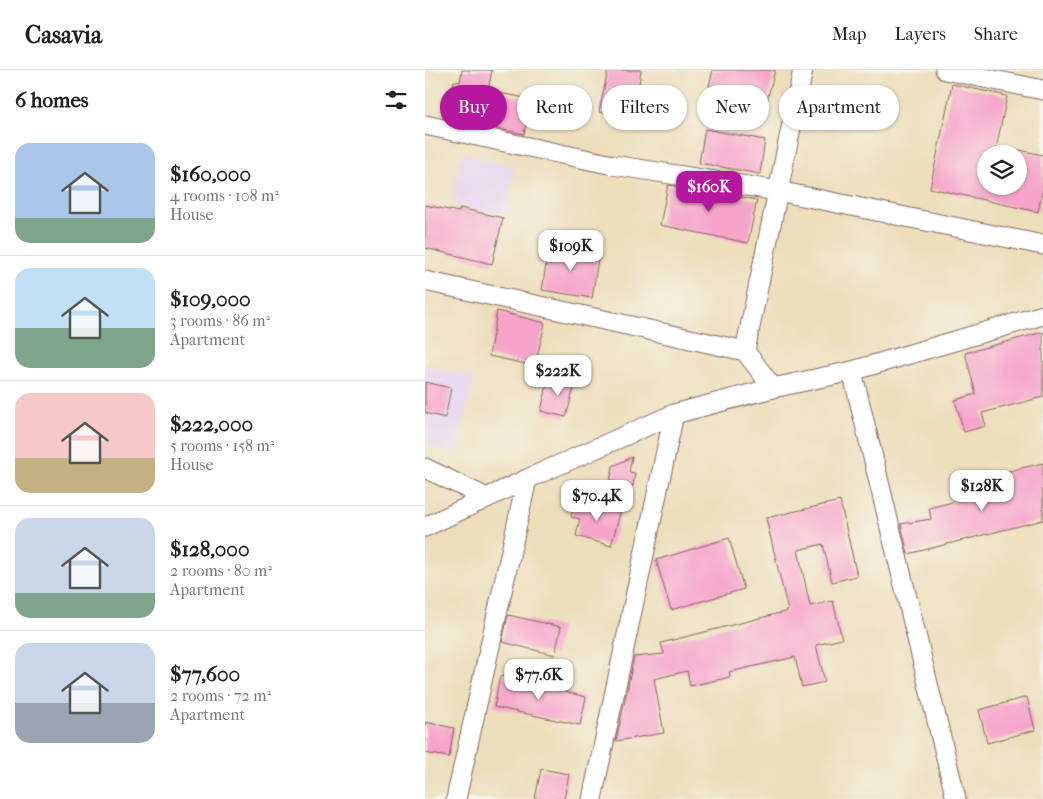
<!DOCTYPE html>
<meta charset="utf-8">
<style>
body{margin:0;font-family:"IM FELL French Canon",serif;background:#f2f2f2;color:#202124;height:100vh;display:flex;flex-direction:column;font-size:19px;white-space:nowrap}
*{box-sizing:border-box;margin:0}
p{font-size:16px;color:#757577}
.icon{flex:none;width:28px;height:28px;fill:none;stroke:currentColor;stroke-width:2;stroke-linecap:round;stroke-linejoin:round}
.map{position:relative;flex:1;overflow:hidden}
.drawer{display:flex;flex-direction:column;background:#fff;width:425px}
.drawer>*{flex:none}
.banner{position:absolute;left:15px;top:15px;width:475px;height:45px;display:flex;gap:10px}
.fabs{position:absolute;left:552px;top:75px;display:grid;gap:10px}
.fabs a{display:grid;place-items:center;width:50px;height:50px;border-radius:50%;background:#fff;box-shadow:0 1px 4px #0004;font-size:25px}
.price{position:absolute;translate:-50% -42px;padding:0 11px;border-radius:10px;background:#fff;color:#222;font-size:16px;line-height:32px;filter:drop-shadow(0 1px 2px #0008)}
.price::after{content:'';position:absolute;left:50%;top:30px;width:15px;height:11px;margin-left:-8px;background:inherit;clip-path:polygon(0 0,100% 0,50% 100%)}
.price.current{background:#b5179e;color:#fff}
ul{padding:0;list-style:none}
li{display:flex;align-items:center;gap:15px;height:125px;padding:0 15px}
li+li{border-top:1px solid #e0e0e0}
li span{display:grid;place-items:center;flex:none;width:140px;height:100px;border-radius:15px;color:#555}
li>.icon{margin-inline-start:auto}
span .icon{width:60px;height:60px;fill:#fffc;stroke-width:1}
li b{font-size:21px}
h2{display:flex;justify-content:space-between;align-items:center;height:60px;padding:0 15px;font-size:21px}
.pill{padding:0 18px;border-radius:22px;background:#fff;box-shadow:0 1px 4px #0004;font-size:18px;line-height:45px}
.pill.current{background:#b5179e;color:#fff}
header{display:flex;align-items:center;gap:30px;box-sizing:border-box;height:70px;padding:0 25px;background:#fff;border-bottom:1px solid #e0e0e0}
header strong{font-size:24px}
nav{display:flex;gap:28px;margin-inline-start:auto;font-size:18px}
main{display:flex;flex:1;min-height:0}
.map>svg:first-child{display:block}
.built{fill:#e6d3f0}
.building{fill:#f6a5ca}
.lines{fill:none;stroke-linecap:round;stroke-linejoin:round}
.minor-casing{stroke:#83625d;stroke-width:21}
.minor{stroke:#fff;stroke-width:19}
</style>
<header>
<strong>Casavia</strong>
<nav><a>Map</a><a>Layers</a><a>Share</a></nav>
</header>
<main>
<section class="drawer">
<h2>6 homes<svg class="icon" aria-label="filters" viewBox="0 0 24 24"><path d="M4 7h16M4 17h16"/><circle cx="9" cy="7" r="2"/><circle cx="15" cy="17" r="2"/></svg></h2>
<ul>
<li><span style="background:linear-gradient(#a9c7e8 75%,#7fa58c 0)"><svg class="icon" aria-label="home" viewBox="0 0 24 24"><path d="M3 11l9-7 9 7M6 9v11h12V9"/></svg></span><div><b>$160,000</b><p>4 rooms · 108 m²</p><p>House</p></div></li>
<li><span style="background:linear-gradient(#bfe0f5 60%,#7fa58c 0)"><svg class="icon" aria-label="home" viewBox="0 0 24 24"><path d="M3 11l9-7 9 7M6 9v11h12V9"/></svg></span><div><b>$109,000</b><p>3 rooms · 86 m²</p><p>Apartment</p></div></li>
<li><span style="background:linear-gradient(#f6c9c9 65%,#c2b280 0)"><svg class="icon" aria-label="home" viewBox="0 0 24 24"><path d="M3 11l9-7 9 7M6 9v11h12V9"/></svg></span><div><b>$222,000</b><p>5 rooms · 158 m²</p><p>House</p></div></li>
<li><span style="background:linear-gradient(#c9d6e8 75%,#7fa58c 0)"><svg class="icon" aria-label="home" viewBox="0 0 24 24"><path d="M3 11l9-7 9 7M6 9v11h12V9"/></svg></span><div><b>$128,000</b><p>2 rooms · 80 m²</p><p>Apartment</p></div></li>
<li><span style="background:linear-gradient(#c9d6e8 60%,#9aa5b1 0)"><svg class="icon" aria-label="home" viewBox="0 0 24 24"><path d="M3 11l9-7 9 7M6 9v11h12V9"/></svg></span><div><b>$77,600</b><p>2 rooms · 72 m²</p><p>Apartment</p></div></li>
</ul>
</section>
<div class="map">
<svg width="618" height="729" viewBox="0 0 618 729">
<rect width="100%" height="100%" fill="#f7f3e8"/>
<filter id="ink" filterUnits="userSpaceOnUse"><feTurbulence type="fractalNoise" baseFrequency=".02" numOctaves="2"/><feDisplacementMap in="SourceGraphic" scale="10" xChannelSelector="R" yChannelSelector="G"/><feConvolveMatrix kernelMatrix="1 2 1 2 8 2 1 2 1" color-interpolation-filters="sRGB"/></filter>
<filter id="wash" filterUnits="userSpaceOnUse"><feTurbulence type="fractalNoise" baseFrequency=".0096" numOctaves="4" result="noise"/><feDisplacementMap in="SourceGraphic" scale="20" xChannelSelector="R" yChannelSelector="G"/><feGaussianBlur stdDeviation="1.12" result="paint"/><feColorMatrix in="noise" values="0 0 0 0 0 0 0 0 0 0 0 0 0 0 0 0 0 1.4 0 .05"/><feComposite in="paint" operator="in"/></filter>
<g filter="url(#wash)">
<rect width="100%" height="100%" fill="#ecdebb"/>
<path class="built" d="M36,83L90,97L82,146L28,134Z
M0,295L50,307L31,385L0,375Z"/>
<g id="blocks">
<path class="building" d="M37,0H67L63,21L106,29L99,64L55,55L57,49L31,44L33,34L24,32L29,11L35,12Z
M183,0H216L209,48L174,42Z
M288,0H350L342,31L284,16Z
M527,14L582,26L570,84H561V116H594V80L618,85V118L613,142L505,118Z
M280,59L340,70L335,104L274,93Z
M243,115L332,130L323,173L235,155Z
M0,135L34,142L35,138L78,148L67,194L0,178Z
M124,175L174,183L167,228L117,220Z
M72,241L120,253L110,296L64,286Z
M618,262V327L557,343L561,356L539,362L530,330L551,324L540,283Z
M124,307L150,314L141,347L116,341Z
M0,312L26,318L20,348L0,343Z
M207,387L204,402L210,403L208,416L185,411L188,396Z
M618,393V450L483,484L476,454L506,449L504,438L575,420L572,404Z
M164,431L196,440L186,476L151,466L155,449L146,447L149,434L163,437Z
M415,431L432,506L407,512L398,474L373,480L385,536L408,531L417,569L391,575L400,612L377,617L370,587L304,602L305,607L265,616L262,601L229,609L239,663L191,671L209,587L239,584L236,573L363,541L341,448Z
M304,468L319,519L246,540L231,490Z
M83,545L136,557L130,585L77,572Z
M75,606L161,627L155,655L69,637Z
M602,627L610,660L562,673L554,640Z
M0,652L29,658L24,687L0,683Z
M116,699L144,704L139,729H110Z"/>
</g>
</g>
<g filter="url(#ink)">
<use href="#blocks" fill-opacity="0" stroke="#83625d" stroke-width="1"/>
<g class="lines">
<g class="minor-casing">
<path id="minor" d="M520,0L618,20
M0,55L188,95L353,121L618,175
M0,211L320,281L348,318
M320,281L378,0
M427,301L531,729
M0,398L62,428
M0,457L102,409L249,344L348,318L427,301L618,245
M31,729L102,409
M167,729L249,344"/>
</g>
<use href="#minor" class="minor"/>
</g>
</g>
</svg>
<div class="fabs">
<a><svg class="icon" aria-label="layers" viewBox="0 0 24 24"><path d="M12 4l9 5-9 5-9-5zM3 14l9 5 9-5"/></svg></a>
</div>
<b class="price current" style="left:284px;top:143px">$160K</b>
<b class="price" style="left:146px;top:202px">$109K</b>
<b class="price" style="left:133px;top:327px">$222K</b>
<b class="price" style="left:557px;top:442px">$128K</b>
<b class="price" style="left:172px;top:452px">$70.4K</b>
<b class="price" style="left:114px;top:631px">$77.6K</b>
<div class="banner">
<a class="pill current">Buy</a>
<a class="pill">Rent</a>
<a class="pill">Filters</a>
<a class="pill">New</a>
<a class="pill">Apartment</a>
</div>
</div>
</main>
